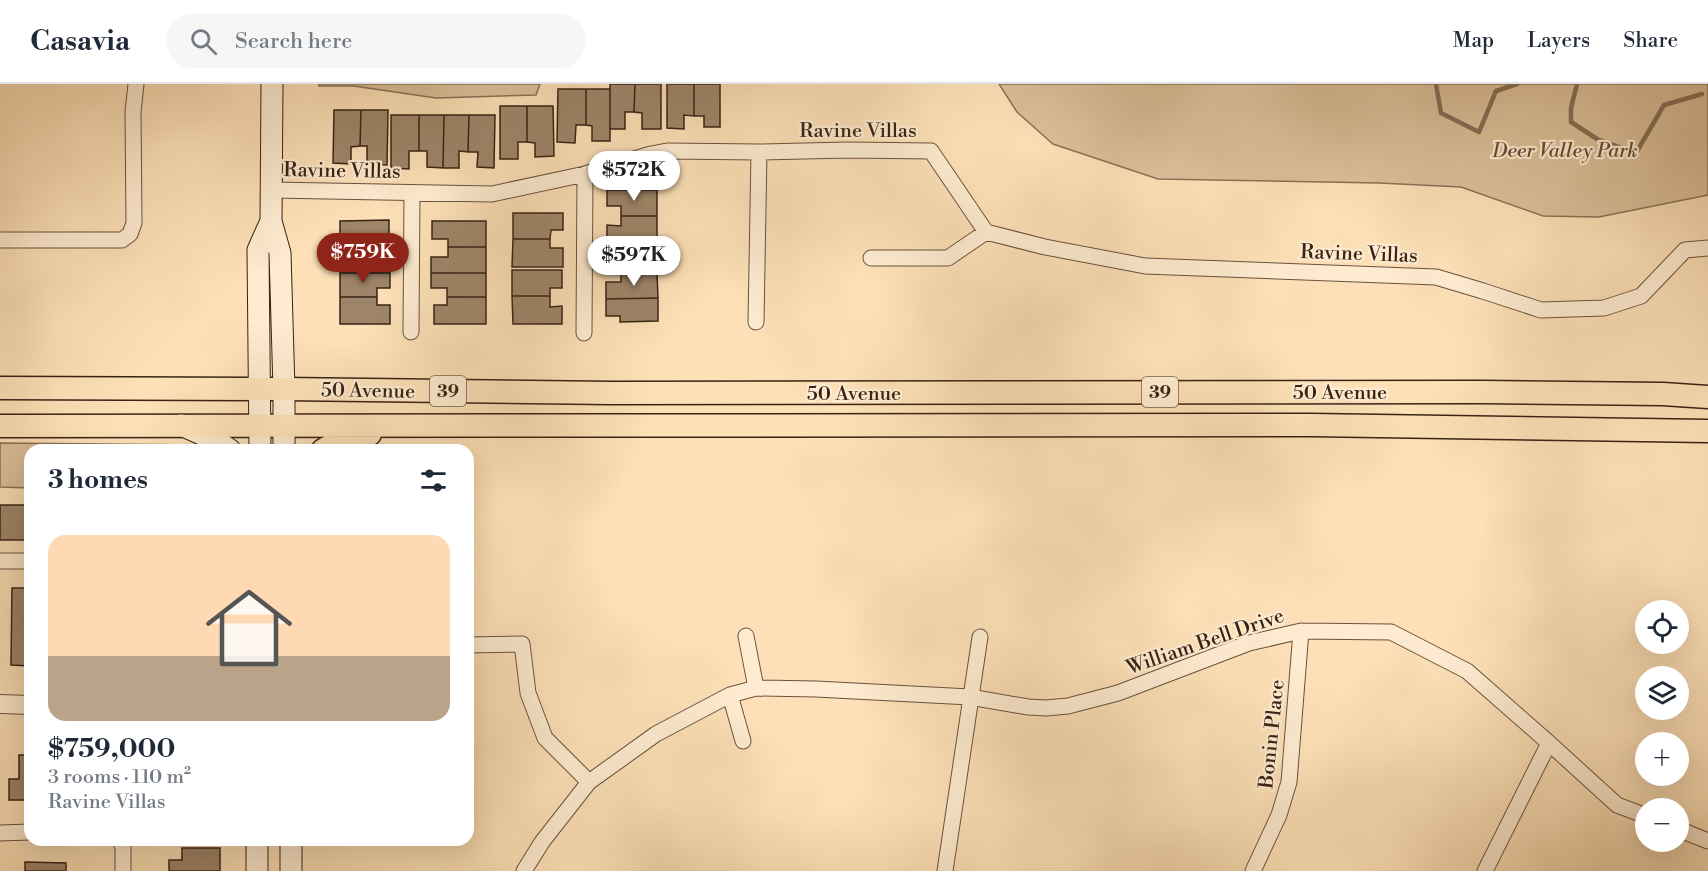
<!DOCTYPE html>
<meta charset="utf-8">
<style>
body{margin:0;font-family:"Libre Bodoni",serif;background:#f6f6f7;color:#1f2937;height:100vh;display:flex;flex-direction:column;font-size:22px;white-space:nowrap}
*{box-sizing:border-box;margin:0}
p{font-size:20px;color:#747a83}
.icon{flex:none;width:33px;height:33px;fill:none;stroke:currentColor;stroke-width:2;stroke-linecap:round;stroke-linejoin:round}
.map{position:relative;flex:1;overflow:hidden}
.sheet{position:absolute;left:24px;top:360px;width:450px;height:402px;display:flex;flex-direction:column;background:#fff;border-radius:18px;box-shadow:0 6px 24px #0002}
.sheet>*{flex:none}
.buttons{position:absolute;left:1635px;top:516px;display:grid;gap:12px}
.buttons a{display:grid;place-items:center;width:54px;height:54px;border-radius:50%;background:#fff;box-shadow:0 6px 24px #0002;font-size:30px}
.price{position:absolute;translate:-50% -51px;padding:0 14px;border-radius:21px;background:#fff;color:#222;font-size:20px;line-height:39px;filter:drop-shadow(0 2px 3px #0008)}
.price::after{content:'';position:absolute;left:50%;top:36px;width:18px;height:14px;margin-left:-9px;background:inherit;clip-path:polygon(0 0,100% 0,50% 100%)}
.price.on{background:#8f2418;color:#fff}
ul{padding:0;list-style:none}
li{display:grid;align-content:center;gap:12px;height:318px;padding:0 24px}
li+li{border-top:2px solid #e0e1e3}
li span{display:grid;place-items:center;height:186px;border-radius:18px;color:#555}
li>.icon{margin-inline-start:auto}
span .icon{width:108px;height:108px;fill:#fffc;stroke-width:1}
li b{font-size:26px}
h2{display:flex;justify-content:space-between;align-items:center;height:72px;padding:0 24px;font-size:26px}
header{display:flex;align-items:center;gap:36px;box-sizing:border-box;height:84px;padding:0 30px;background:#fff;border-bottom:2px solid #e0e1e3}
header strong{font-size:28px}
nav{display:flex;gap:33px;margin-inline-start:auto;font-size:21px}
.search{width:420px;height:54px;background:#f6f6f7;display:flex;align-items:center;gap:15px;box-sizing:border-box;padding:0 21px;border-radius:33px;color:#747a83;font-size:22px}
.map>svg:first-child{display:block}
.green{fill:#dcc09b;stroke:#8a7258;stroke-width:1.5}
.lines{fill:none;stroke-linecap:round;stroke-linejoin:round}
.stream{stroke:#866e55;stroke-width:4.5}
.building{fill:#9e8569;stroke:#382315;stroke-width:1.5}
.minor-casing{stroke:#69523e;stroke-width:17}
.tertiary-casing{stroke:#69523e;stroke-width:20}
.secondary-casing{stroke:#382315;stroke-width:23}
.primary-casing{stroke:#382315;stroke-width:25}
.minor{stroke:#feebd0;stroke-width:15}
.tertiary{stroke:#feebd0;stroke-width:18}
.secondary{stroke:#feebd0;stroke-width:21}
.primary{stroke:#fde0b7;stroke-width:22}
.labels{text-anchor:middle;stroke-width:4.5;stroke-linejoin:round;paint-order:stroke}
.shield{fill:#feebd0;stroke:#735f4d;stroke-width:1.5}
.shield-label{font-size:18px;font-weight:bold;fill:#382315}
.street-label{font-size:20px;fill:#382315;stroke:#feebd0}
.park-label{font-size:20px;font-style:italic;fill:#614a36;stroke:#feebd0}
</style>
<header>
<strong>Casavia</strong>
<div class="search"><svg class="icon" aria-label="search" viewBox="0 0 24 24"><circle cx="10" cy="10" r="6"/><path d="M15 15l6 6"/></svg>Search here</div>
<nav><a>Map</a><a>Layers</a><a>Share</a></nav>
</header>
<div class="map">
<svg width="1708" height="787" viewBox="0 0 1708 787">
<rect width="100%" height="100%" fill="#fde0b7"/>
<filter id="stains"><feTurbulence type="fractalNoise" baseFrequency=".00333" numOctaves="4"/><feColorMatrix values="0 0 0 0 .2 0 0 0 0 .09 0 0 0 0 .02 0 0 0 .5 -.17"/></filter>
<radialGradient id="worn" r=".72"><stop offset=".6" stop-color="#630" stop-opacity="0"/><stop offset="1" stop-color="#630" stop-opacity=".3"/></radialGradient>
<path class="green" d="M319,0H540L536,11L436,14L354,2H319Z
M999,0H1708V111L1599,133L1543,132L1461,103L1379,99L1158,95L1053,60L1017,28Z
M0,359L204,361L208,366H30V404L0,403Z"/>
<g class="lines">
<path class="stream" d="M1436,0L1441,29L1479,48L1496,7L1517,0
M1577,0L1571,24V38L1597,55L1636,69L1664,21L1702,10"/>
</g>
<path class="building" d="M610,0H635L634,28H625V45H610Z
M635,0H661V45H642V29L634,28Z
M667,0H694V32L684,31V45L667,44Z
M694,0H720V43H704V32H694Z
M558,5H586V41H576L575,59L557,58Z
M586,5H610V57H592V42L586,41Z
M500,22H527V58H518V75H500Z
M527,22H553L554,72L535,73V59L527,58Z
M334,26H361L360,62L351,63V80L333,79Z
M361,26H388L387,81L367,80V62H360Z
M391,31H419V67H409V85L391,84Z
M419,31H444L443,84L427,83V67H419Z
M444,31H469L468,68L459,67V84H443Z
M469,31H495L494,84L477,83L478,68H468Z
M607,106H657V132H621V122H607Z
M513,129H563V146H551L550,155H513Z
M621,132H657V160H607V141L621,142Z
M389,136V155H377V163H340V137Z
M432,137H486V163H448V155H432Z
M513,155H550V164H563V183H512Z
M340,163H377V172H390V189H340Z
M448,163H486V189H431V173H448Z
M607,163H657V189H621V181H606Z
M512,186H562V204H550V212H512Z
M340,189H390V204H377V213H340Z
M431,189H486V213H447V204H431Z
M621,189H657L658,214L606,215V198H621Z
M512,212H550V223L562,222V240H513Z
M340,213H377V221H390V240H340Z
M447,213H486V240H434V221H447Z
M658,214V237L620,238V232H606V215Z
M0,421H30V456H0Z
M12,504H30V582L11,581Z
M19,671H30V716H9V695H19Z
M182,764H220V787H169V776H182Z
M25,778L66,779V787H25Z"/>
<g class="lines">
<g class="minor-casing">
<path id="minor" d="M272,106L492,110L585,90L651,70L667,67L759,68L847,66L931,67L986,148L1045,163L1145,182L1436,193L1483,207L1541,226L1604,224L1641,212L1685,166L1708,164
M0,156H122L130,150L134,139L133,28L136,0
M871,174H948L986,148
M756,238L759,68
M411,248L412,109
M584,249L585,90
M0,477H30
M746,552L756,604
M468,561L522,560L528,609L545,654L589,698
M730,611L743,657
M1678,745L1708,757
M0,749L30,748
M120,756L123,763V787
M524,787L542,758L589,698L656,650L730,611L756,604L816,605L970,613L1028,623L1046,624L1068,622L1118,609L1249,559L1301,547L1391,548L1467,587L1549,659L1617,721L1646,732
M945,787L980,553
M1253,787L1279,731L1289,698L1301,547
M1485,787L1549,659"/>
</g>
<g class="tertiary-casing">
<path id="tertiary" d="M0,620L30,621"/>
</g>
<g class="secondary-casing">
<path id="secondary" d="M272,0L271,137L280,169L284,305V366
M181,341L217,357L230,366
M260,366L258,166L271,137
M257,756V787
M291,756V787"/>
</g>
<g class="primary-casing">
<path id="primary" d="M0,304L284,305L611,309L1482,308L1663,310L1708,313
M0,342L1311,341L1708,347
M323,366C337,357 354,353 370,350"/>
</g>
<use href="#minor" class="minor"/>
<use href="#tertiary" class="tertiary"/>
<use href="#secondary" class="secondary"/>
<use href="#primary" class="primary"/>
</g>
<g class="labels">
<g class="shield">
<rect x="430" y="292" width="36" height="30" rx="4.5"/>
<rect x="1142" y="293" width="36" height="30" rx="4.5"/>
</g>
<g class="shield-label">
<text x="448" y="313">39</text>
<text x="1160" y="314">39</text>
</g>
<g class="street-label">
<text x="858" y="53">Ravine Villas</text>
<text transform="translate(342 86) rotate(1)" y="7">Ravine Villas</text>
<text transform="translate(1359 169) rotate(2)" y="7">Ravine Villas</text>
<text transform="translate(368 306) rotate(1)" y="7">50 Avenue</text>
<text x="1340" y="315">50 Avenue</text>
<text x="854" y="316">50 Avenue</text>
<text transform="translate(1205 557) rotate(-19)" y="7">William Bell Drive</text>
<text transform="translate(1271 650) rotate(-84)" y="7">Bonin Place</text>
</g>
<g class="park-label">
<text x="1565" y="73">Deer Valley Park</text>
</g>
</g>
<rect width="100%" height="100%" filter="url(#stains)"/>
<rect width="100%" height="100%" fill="url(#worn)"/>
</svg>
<div class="buttons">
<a><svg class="icon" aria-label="locate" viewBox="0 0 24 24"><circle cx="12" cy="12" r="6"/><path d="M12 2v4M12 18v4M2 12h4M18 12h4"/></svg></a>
<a><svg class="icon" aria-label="layers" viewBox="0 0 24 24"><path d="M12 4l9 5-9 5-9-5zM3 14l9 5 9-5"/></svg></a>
<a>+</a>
<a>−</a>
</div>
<b class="price" style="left:634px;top:118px">$572K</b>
<b class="price on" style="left:363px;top:200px">$759K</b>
<b class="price" style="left:634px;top:203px">$597K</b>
<section class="sheet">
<h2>3 homes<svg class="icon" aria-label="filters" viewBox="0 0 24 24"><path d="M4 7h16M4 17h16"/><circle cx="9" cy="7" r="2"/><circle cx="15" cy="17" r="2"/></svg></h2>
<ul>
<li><span style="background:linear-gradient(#ffd9b3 65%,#b9a48a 0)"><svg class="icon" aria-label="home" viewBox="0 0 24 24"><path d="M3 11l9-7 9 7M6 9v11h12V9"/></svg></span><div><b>$759,000</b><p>3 rooms · 110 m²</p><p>Ravine Villas</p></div></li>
</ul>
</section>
</div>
